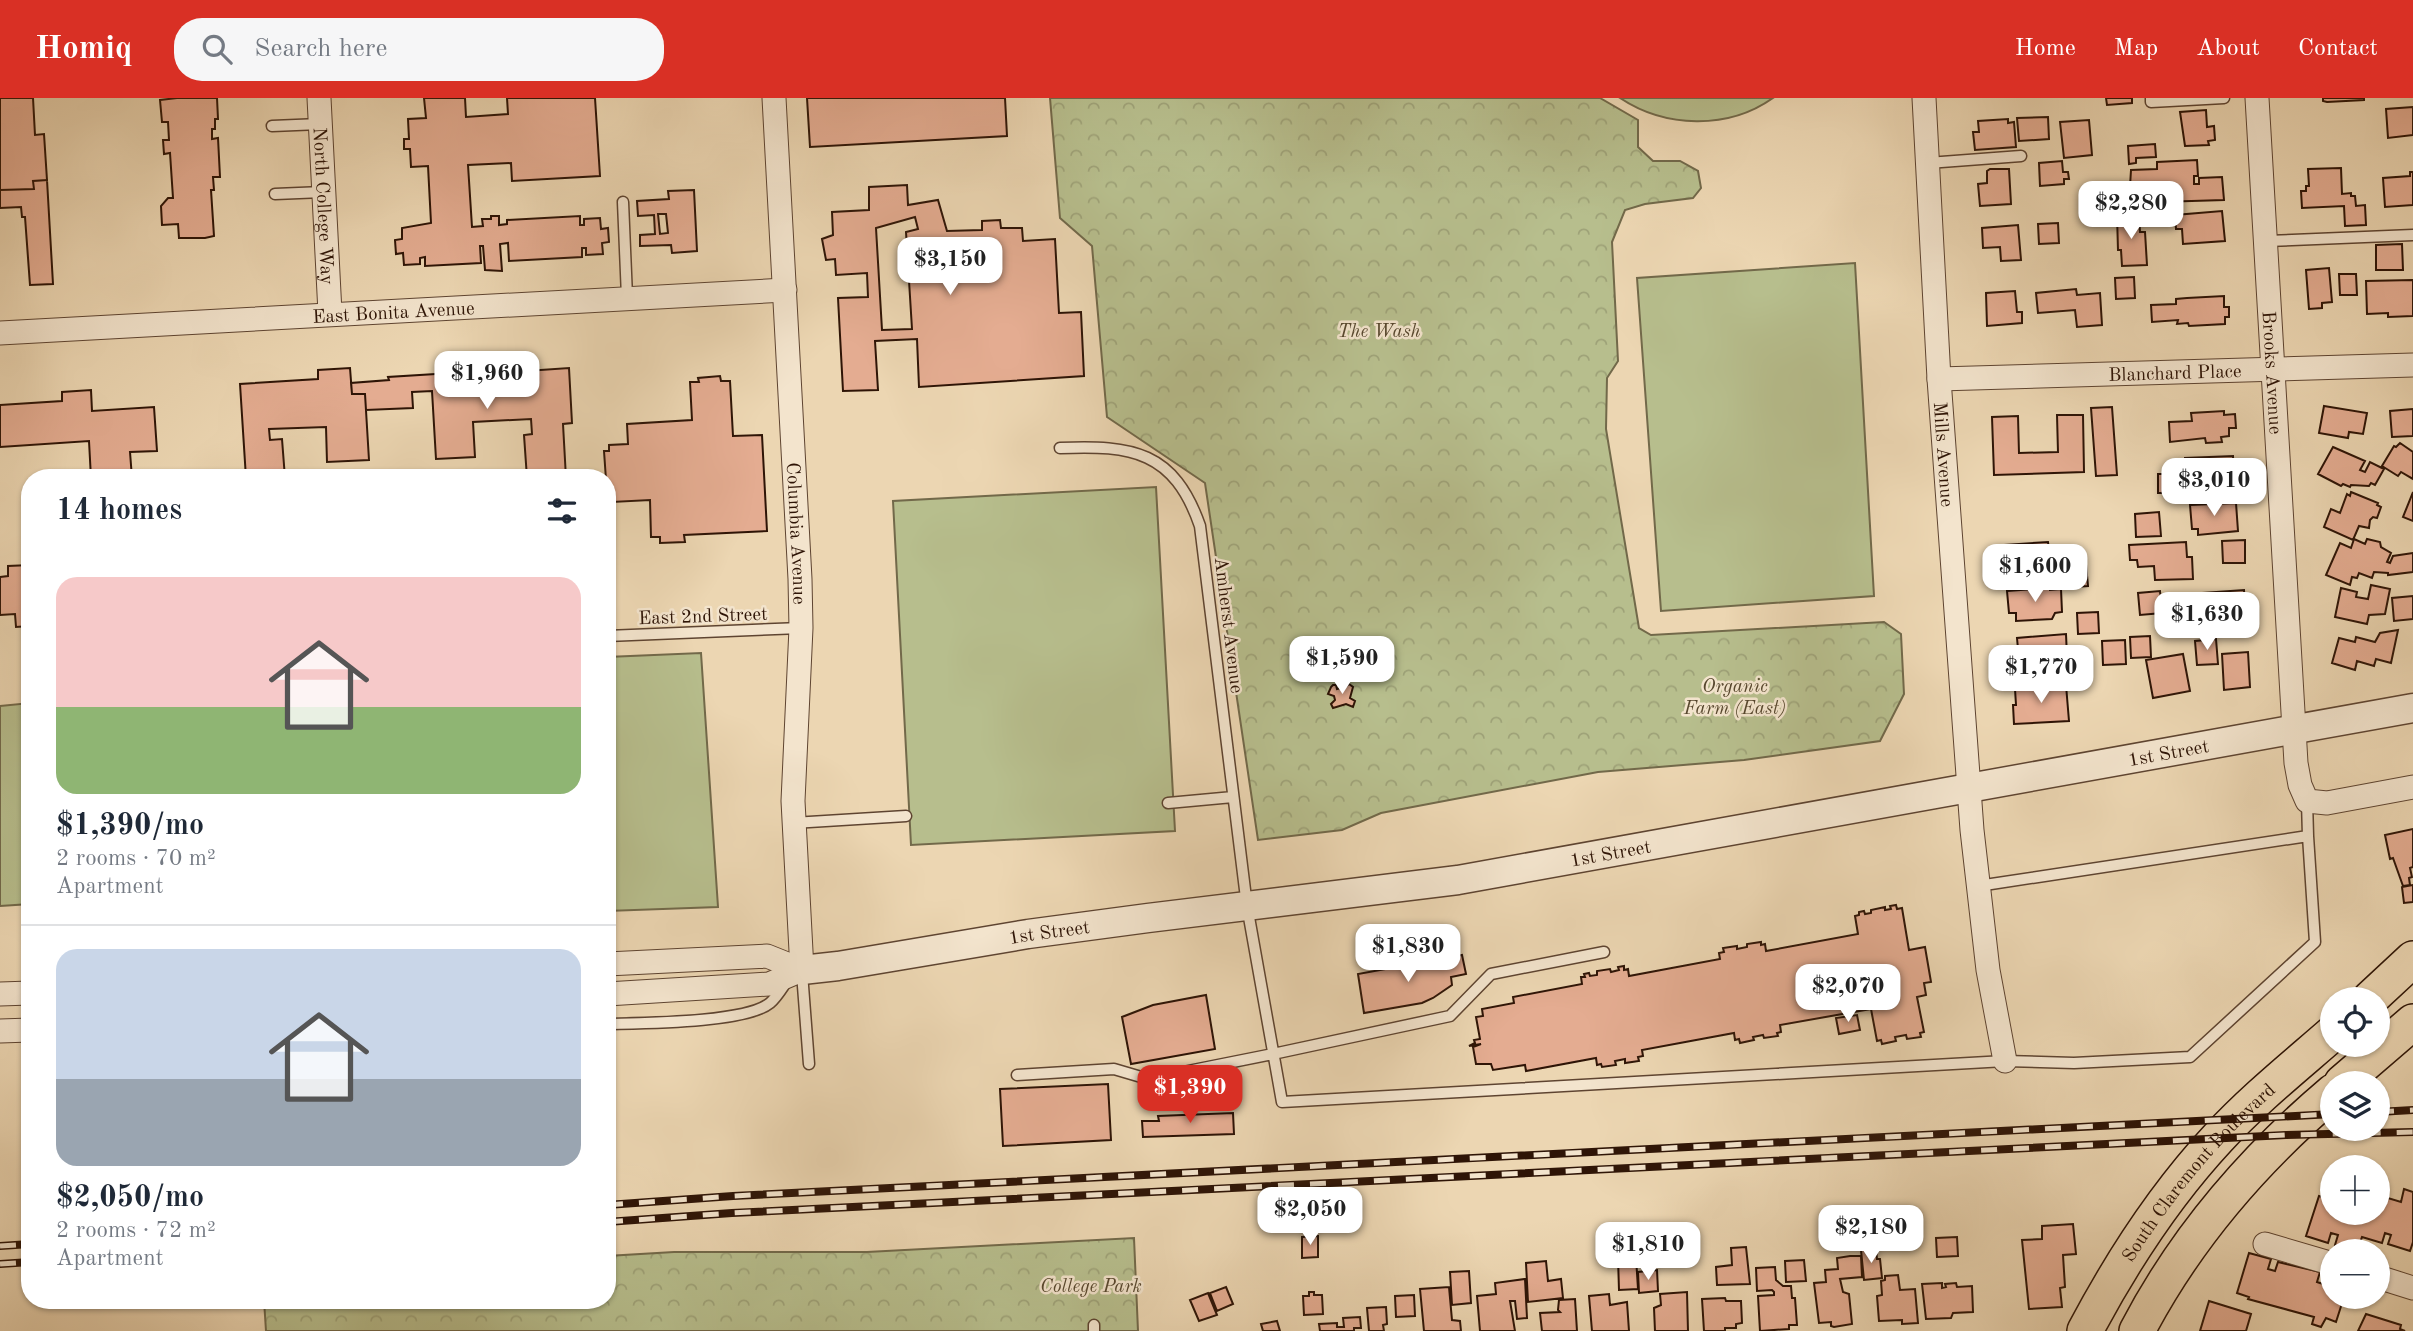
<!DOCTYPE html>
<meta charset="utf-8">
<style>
body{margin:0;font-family:"Old Standard TT",serif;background:#f6f6f7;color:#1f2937;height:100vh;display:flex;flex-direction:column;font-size:26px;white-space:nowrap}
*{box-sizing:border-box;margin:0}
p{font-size:23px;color:#747a83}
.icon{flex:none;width:38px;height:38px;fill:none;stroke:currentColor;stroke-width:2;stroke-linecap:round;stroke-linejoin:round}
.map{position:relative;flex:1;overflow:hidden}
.drawer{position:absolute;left:21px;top:371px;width:595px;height:840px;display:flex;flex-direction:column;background:#fff;border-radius:28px;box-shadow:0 2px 5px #0004}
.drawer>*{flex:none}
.controls{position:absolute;left:2320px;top:889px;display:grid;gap:14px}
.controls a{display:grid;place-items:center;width:70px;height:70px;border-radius:50%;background:#fff;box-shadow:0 2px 5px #0004;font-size:35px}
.price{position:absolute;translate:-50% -60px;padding:0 16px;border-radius:14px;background:#fff;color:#222;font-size:23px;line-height:46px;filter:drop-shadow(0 2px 4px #0008)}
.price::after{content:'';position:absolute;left:50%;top:42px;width:21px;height:16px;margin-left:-10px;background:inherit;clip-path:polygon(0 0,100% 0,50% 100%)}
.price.active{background:#d93025;color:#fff}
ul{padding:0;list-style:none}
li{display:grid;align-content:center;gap:14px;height:371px;padding:0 35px}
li+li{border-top:2px solid #e0e1e3}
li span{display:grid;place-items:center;height:217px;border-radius:21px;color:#555}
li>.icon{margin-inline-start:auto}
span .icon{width:126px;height:126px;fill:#fffc;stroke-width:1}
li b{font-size:30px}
h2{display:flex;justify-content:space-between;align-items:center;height:84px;padding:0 35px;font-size:30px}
header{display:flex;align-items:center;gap:42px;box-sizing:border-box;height:98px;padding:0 35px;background:#d93025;color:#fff}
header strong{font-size:33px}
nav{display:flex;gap:38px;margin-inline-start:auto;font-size:24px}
.search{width:490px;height:63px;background:#f6f6f7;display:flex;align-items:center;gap:18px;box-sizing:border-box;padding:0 24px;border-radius:28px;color:#747a83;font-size:26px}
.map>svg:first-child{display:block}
.green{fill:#b7be8d;stroke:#72694a;stroke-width:2}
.forest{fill:url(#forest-crowns);stroke:#72694a;stroke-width:2}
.building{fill:#e4ac91;stroke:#2e1406;stroke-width:2;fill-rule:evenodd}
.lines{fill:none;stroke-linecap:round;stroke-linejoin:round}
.service-casing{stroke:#5e4431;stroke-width:13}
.minor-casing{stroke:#5e4431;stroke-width:25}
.tertiary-casing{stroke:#5e4431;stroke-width:31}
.primary-casing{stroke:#2e1406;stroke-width:38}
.service{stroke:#f3e4cd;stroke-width:10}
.minor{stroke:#f3e4cd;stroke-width:23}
.tertiary{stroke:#f3e4cd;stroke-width:28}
.primary{stroke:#ecd6b2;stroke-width:35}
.rail-casing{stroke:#2e1406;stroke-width:8}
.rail{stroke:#f3e4cd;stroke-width:5;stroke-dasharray:16;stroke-linecap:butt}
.labels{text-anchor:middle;stroke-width:5;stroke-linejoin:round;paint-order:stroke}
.street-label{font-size:19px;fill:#2e1406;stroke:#f3e4cd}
.park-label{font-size:19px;font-style:italic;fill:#57472e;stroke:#f3e4cd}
</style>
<header>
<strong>Homiq</strong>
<div class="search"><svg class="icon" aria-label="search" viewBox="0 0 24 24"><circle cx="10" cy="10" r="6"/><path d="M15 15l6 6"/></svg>Search here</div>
<nav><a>Home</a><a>Map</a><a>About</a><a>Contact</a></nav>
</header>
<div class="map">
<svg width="2413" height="1233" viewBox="0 0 2413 1233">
<defs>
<pattern id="forest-crowns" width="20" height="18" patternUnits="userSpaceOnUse" patternTransform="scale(1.75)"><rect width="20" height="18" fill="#b7be8d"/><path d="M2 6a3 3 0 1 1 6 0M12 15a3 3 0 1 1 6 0" fill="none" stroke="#9ea278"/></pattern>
</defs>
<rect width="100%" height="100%" fill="#ecd6b2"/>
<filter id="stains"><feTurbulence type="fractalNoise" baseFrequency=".00286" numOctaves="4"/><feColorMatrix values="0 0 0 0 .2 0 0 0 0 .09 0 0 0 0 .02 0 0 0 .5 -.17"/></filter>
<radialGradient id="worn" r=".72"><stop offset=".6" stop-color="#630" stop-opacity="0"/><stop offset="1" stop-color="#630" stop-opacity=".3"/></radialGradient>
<path class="green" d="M1620,0H1773C1728,32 1665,30 1620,0Z
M1855,165L1874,498L1661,513L1637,180Z
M1156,389L1175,733L911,747L893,403Z
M701,555L718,809L607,813V559Z
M30,605V806L0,808V608Z"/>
<path class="forest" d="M1050,0H1600L1638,22V49L1653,63H1680L1698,73L1701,90L1693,100L1645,106L1625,112L1612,144L1618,263L1607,280L1606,331L1639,530L1651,537L1884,524L1901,536L1904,596L1880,643L1744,662L1598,674L1381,715L1342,732L1258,742L1205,385L1107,319L1092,148L1060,120Z
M1134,1140L1138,1233H266L264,1202H607V1158L674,1154H867Z"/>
<path class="building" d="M0,0H33L35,37L44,36L47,82L33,83L34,91L0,92Z
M177,0H217L218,21H215V31H212V41L218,40L220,79H213L214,92H211L214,138L205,140H179L178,126L162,127L161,108L168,100H173L170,55L164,56L163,42H169L168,24H162L160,2Z
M424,0H465L466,19L508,16L507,0H595L600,78L512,83L511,65L468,67L472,129L483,128L482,121H491V118H499V127L507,126V122L580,118V127H584V121L600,120L601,131L608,130L609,144L602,145L603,156L586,157V150H582V159L509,163L508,145L500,146L502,173L485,172L483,148H480L481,165L425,168V159L420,160V166L404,167L403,155L396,156L395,142L402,141V130L431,125L428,68L411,69L410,51H404V41H409L408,21L426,20Z
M807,0H1005L1007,38L810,49Z
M2106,0H2132V5L2107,7Z
M2323,0H2364V2L2327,4L2323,3Z
M2413,9V37L2388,40L2386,11Z
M2206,12L2207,29L2214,28L2215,42L2208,43L2209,47L2185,48L2180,14Z
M2048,19L2049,41L2019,43L2017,20Z
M2008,21V25L2014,24L2016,49L1975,52L1973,34H1979L1978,23Z
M2089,22L2092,57L2064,60L2060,24Z
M2155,46L2156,59L2136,60V65L2129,66L2128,48Z
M2197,62L2198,78H2194V86H2199V80L2222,79L2224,102L2159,104V92H2145L2146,104L2129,105L2131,72L2157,71V64Z
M2062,63L2063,74H2068L2069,81H2064V86L2040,88L2039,65Z
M2341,70L2342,96L2351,95V98H2355L2356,108L2365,107L2366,127L2345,128L2344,108L2302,110L2301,93H2306V88H2309L2308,71Z
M1990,71H2009L2011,106L1980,108L1978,86L1987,85V73Z
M2410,74H2413V107L2385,109L2383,80L2410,78Z
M47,82L53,186L30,187L25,119H22L21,109L0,110V92L34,91L33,83Z
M907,87L908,107L938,102L947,133L982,132V123L1000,122L1001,130H1022L1023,143L1055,141L1059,215L1081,214L1084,278L919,289L917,241L875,243L878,292L843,293L838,200L868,199L867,175L836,177L835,161L826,162L822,141L833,137L832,114L869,112V89ZM915,119L918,131L906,134L912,231L882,232L876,130Z
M694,92L697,153L672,155L671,147L640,148V137L655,136L654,117L638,118L637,103L669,101L668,93ZM658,116H666L668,135L660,136Z
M2222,113L2225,143L2183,146L2182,131H2176L2175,117Z
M2139,116L2140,134H2145L2147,167L2122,168L2121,152H2118L2117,117Z
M2058,125L2059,145L2039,146L2038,126Z
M2018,127L2021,162L2001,163L2000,149L1983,150L1982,130Z
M2402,146L2403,172H2376V147Z
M2329,170L2332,204L2322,205V210L2309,211L2306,172Z
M2339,176H2356L2357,197H2340Z
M2134,179L2135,200L2116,201L2115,180Z
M2413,182V218L2388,219V215L2367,216L2366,183Z
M2076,191L2077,197L2100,195L2102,227L2077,229L2075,212L2038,215L2036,195Z
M2015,193L2017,214H2022V225L1987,228L1986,195Z
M2224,198V209H2229V219H2225V226L2189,228L2188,225L2177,226L2178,222L2152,224L2151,207L2176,206V201L2187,200Z
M350,270L352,296H365L369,362L327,364L326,329L269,331L270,342L282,341L285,380H246L240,286L318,281V272Z
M569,270L572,325L563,326L566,380H527L524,337L532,336L531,321L473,324L475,359L436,361L432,293L412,294L413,310L366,312L365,296H352L351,285L389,282L388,279L484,273L485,283L513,282L512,274Z
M720,278L721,283H730L733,338L762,337L767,433L684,437L685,444L660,445V439H651L650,402L612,404V396H607L604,353H609V347L628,346L627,326L692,322L690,284H699L698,280Z
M91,292L92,313L154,309L157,353L130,354L132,380H91L89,343L0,349V307L62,303V294Z
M2324,308L2367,315L2363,336L2349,334L2348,340L2319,335Z
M2112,309L2117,377L2096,378L2091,310Z
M2413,311V338L2392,339L2390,313Z
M2224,313V317L2235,316L2236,330H2229V338L2221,339L2222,344L2206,345L2205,340L2170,344L2169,324L2192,323L2191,315Z
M2057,317H2083L2084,374L1994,377L1992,319L2018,318L2019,355L2058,354Z
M2400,345L2413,354V381L2401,374L2398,378L2382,368L2394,348L2396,349Z
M2333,349L2365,363L2360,372L2365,374L2370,364L2384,371L2375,387L2371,385L2369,388L2351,387L2350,389L2343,386L2341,388L2318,376Z
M2233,358L2234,379H2228V384L2186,386L2185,360Z
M2158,376H2173L2174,395H2158Z
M2351,394L2378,405L2377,407L2381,409L2377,420L2373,419L2370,422L2369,430L2359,428L2353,442L2324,429L2331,411L2340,415L2347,396L2350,398Z
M2413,394V423L2403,419Z
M2236,405L2238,433L2198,437V431H2192L2190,407Z
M2159,414L2161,438L2136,439L2135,416Z
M2354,441L2365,446L2367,441L2380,444L2381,449L2391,455L2387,464L2390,465L2393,458L2413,455V474L2388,477V475L2374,474L2372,480L2359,475L2357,480L2352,479L2350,487L2326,477L2340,445L2351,450Z
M2245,442V465H2223L2222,443Z
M2048,444L2049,452H2054V470L2028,472V480L2009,481L2005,447Z
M2186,444L2187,459H2192L2193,481L2155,482L2154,468L2138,469L2137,462H2130L2129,447Z
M2086,466L2088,488L2059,490L2058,468Z
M30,467V528L16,529L15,516L0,517V479L8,478V468Z
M2371,487L2390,491L2385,516L2369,517L2367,526L2335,519L2341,490L2357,494L2356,499L2368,501Z
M2050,490V492L2061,491L2062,514L2055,515L2052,521L2016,523V515H2009L2007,493Z
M2244,492L2246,522L2216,524V515L2204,516L2203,495Z
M2160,493L2162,515L2140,517L2138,495Z
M2413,498V521L2394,523L2392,500Z
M2098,514L2099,535L2078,536L2077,515Z
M2398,532L2391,565L2376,561L2374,568L2357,563L2355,572L2332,565L2339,540L2355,544L2356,539L2375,544L2380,535Z
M2066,536L2067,559L2053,560V567H2049L2048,580L2021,582L2020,571H2015L2014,551H2018L2017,540Z
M2150,538L2151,559L2131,560L2130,539Z
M2216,541L2218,566L2197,567L2195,543Z
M2125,542L2126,566L2103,567L2102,543Z
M2248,554L2250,589L2224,592L2222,556Z
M2183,556L2190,593L2153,600L2146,562Z
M1349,586L1353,589L1350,600L1355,603L1353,609L1346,606L1333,610L1331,606L1335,602L1334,598L1328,596L1331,589L1333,587H1336L1337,591L1345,589Z
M2066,587L2069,623L2014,626L2013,607H2016L2015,591Z
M2413,731V769L2410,770L2412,779L2409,780L2410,787L2403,788L2393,760L2390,761L2385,737Z
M2413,787V804L2404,805L2402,789Z
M1896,807L1897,811L1902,810L1909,852L1925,849L1931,884L1924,885L1926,897L1917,899L1924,934L1920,935L1921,939L1907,941L1906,937L1895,939L1896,943L1882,946L1881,942L1877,943L1871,911L1780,927L1781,934L1777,935L1778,938L1764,940L1763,937L1753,939L1754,942L1740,945L1739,941L1735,942L1734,935L1642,952L1643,958L1638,959L1639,963L1625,965V961L1615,963L1616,967L1602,969L1601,966L1597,967L1596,960L1526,973L1525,967L1493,972L1491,966H1476L1473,949L1481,946L1469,948L1475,945L1474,942L1480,941L1476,919L1483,918L1482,911L1514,905L1513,899L1582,886L1581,879H1585L1584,876L1589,875L1590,878L1597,877V873L1610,871L1611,874L1619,872L1618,869L1624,868V872L1628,871L1629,878L1720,861L1719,855L1724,854L1723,850L1737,848V851L1747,849V846L1761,844V847L1765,846L1766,853L1858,836L1855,818L1859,817V814L1864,813L1865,816L1871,815V812L1885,809V812L1891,811L1890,808Z
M1462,857L1466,876L1451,879L1452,887L1433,900L1422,905L1364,915L1358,876Z
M1206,897L1215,951L1131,966L1122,919L1153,907Z
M1857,917L1860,932L1839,936L1836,920Z
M607,942H614V949L607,950Z
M1108,986L1111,1042L1003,1048L1000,991Z
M1233,1015L1234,1036L1143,1039L1142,1023H1159L1158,1018Z
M2404,1091L2413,1094V1144L2410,1153L2388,1146L2391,1137L2385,1135L2382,1145L2362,1139L2357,1153L2335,1147L2338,1137L2331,1135L2328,1145L2306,1138L2319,1098L2330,1101L2331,1098L2333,1099V1115H2378V1097L2401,1104Z
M2073,1126L2076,1156L2063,1157L2065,1189L2060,1190L2062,1209L2029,1211L2022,1142L2042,1141V1128Z
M1318,1138V1159L1302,1160V1139Z
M1957,1139L1958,1158L1937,1159L1936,1140Z
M1746,1149L1750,1186L1717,1187L1716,1169L1732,1167L1731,1150Z
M1876,1150L1877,1161H1880L1882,1180L1864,1182L1861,1152Z
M2249,1155L2271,1161L2268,1171L2275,1173L2278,1164L2320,1174L2317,1184L2323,1186L2326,1176L2333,1178V1199H2344L2336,1224L2326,1220L2321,1229L2312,1226L2314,1219L2248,1201L2249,1199L2237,1195Z
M1850,1158H1861L1862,1179L1840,1181L1843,1194L1849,1196L1852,1226L1834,1229L1831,1228V1224L1819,1225L1814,1185L1826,1184L1825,1172L1838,1171L1837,1160Z
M1636,1159L1638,1191L1619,1192L1618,1160Z
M1804,1162L1806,1183L1786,1184L1785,1163Z
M1546,1163L1548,1183L1561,1181L1563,1200L1528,1204L1526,1165Z
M1775,1169L1776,1182L1783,1188H1791L1792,1200H1795L1797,1227H1789V1231L1760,1233L1758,1198L1774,1197V1194L1772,1192L1757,1193L1756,1170Z
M1657,1172L1658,1193L1639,1195L1638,1174Z
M1469,1173L1471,1205L1452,1207L1450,1174Z
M1898,1177L1900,1192L1915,1191L1918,1225L1902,1226V1222L1879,1223L1877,1198L1882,1197L1881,1183L1885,1182V1178Z
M1525,1181L1527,1220L1517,1221L1515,1203H1510L1515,1233H1480L1477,1198L1496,1196L1495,1185Z
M1942,1185V1190L1946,1189L1945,1186L1956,1185L1957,1189L1972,1188L1973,1214L1953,1215L1951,1220L1926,1221L1922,1186Z
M1226,1189L1233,1206L1217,1213L1210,1195Z
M1449,1189L1452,1222L1460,1223L1461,1233H1424L1420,1191Z
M1309,1194H1314V1197H1322L1323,1216L1304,1217L1303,1198H1309Z
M1687,1194L1688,1233H1655L1654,1210L1661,1207L1660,1196Z
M1208,1195L1217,1217L1199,1223L1190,1202Z
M1609,1196L1610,1207L1627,1204L1629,1233H1592L1589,1198Z
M1414,1197L1415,1218L1396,1219L1395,1198Z
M1725,1200L1726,1203H1741L1742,1225L1736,1226V1230H1725V1233H1704L1702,1201Z
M1575,1201L1577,1233H1542L1540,1215L1560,1214L1558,1212L1559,1202Z
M2209,1203L2251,1216L2246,1233H2200Z
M1386,1209L1387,1226L1383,1227L1384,1233H1369L1367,1210Z
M2366,1216L2401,1227L2400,1231L2405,1233H2358Z
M1360,1219L1361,1230H1354V1233H1320L1319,1226L1337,1225V1229H1344L1343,1220Z
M1277,1223L1280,1233H1263L1261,1226Z"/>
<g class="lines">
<g class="service-casing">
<path id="service" d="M2151,0V4L2224,0
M272,28L320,26
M1928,65L2021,58
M275,96L323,94
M623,104L627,199
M2267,143L2413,137
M1060,350C1132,347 1174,353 1200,428L1247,808L1282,1004L2005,963L2074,965L2190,959L2315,844L2308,738
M607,538L801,530
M1168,705L1233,699
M793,725L906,718
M1978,788L2308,738L2307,703
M802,875L809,966
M607,926C642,925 746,925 770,905C777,899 782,890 787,883
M1017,977L1114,971L1148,981L1273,956L1450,918L1491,876L1604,854
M1094,1233V1227"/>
</g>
<g class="minor-casing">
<g id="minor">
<path id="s1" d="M319,0L330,215"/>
<path id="s2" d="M774,0L800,481L801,530L793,703L802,872"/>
<path id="s3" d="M1924,0L1939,281L1972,732L1988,872L2005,963"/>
<path id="s4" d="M2257,0L2296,665L2300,687L2307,703L2327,705L2413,689"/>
<path id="s5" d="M0,235L785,192"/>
<path id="s6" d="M1939,281L2413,267"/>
<path d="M607,866L767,858L802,872"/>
<path d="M0,896L30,895"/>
<path d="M607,896L769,886L802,872"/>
<path d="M0,933L30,932"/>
<path d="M2265,1146L2333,1166"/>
<path d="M2378,1179L2413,1190"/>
</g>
</g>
<g class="tertiary-casing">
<g id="tertiary">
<path id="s7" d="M802,872L838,868L1028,836L1148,820L1458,782L2413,610"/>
</g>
</g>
<g class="primary-casing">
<g id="primary">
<path d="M2370,901L2413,861"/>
<path d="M2342,985L2413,924"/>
<path id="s8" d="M2085,1233C2122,1163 2164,1098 2218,1040C2253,1002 2294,969 2333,935"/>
<path d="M2137,1233C2185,1141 2254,1061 2333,994"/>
</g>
</g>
<use href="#service" class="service"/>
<use href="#minor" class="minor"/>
<use href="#tertiary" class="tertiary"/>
<use href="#primary" class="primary"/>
<g class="rail-casing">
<path id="rail" d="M2378,1014L2413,1012
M607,1107L733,1098L2333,1016
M607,1124L732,1115L2286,1037L2413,1034
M0,1148L30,1146
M0,1166L30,1164"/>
</g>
<use href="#rail" class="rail"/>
</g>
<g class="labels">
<g class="street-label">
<text dy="7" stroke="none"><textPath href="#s1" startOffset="108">North College Way</textPath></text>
<text dy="7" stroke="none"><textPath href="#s5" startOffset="394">East Bonita Avenue</textPath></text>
<text dy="7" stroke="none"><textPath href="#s6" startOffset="236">Blanchard Place</textPath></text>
<text dy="7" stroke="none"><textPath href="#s4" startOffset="275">Brooks Avenue</textPath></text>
<text dy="7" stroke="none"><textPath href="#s3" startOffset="357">Mills Avenue</textPath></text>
<text dy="7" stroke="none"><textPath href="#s2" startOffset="436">Columbia Avenue</textPath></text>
<text transform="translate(703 517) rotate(-2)" y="7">East 2nd Street</text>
<text transform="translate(1230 527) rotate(83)" y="7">Amherst Avenue</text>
<text dy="7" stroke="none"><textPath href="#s7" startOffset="1384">1st Street</textPath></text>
<text dy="7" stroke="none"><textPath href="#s7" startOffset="817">1st Street</textPath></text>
<text dy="7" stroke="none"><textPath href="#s7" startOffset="250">1st Street</textPath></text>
<text dy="7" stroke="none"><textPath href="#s8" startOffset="196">South Claremont Boulevard</textPath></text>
</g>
<g class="park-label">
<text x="1379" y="239">The Wash</text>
<text x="1735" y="594">Organic<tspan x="1735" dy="22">Farm (East)</tspan></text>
<text x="1091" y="1194">College Park</text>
</g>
</g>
<rect width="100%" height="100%" filter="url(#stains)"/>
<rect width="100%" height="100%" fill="url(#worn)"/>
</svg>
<div class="controls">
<a><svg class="icon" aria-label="locate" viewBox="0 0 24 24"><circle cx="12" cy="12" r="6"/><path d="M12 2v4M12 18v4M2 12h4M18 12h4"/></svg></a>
<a><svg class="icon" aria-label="layers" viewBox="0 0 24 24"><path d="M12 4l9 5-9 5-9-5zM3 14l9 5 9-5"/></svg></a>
<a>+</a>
<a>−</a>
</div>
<b class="price" style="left:2131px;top:143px">$2,280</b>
<b class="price" style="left:950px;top:199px">$3,150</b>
<b class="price" style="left:487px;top:313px">$1,960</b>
<b class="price" style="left:2214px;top:420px">$3,010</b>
<b class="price" style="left:2035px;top:506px">$1,600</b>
<b class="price" style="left:2207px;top:554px">$1,630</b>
<b class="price" style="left:1342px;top:598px">$1,590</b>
<b class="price" style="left:2041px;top:607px">$1,770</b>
<b class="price" style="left:1408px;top:886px">$1,830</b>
<b class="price" style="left:1848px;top:926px">$2,070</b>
<b class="price active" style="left:1190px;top:1027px">$1,390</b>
<b class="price" style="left:1310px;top:1149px">$2,050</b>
<b class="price" style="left:1871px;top:1167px">$2,180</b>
<b class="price" style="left:1648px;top:1184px">$1,810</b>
<section class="drawer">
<h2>14 homes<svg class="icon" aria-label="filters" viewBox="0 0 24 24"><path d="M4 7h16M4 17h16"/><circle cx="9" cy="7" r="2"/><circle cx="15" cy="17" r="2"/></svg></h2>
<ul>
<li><span style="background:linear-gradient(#f6c9c9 60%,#8fb573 0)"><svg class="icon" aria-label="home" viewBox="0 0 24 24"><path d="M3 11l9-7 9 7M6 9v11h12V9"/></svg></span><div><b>$1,390/mo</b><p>2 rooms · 70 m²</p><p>Apartment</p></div></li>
<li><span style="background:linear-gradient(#c9d6e8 60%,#9aa5b1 0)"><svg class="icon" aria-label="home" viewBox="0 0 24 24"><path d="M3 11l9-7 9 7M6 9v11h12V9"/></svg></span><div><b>$2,050/mo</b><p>2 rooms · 72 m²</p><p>Apartment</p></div></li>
</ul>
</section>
</div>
